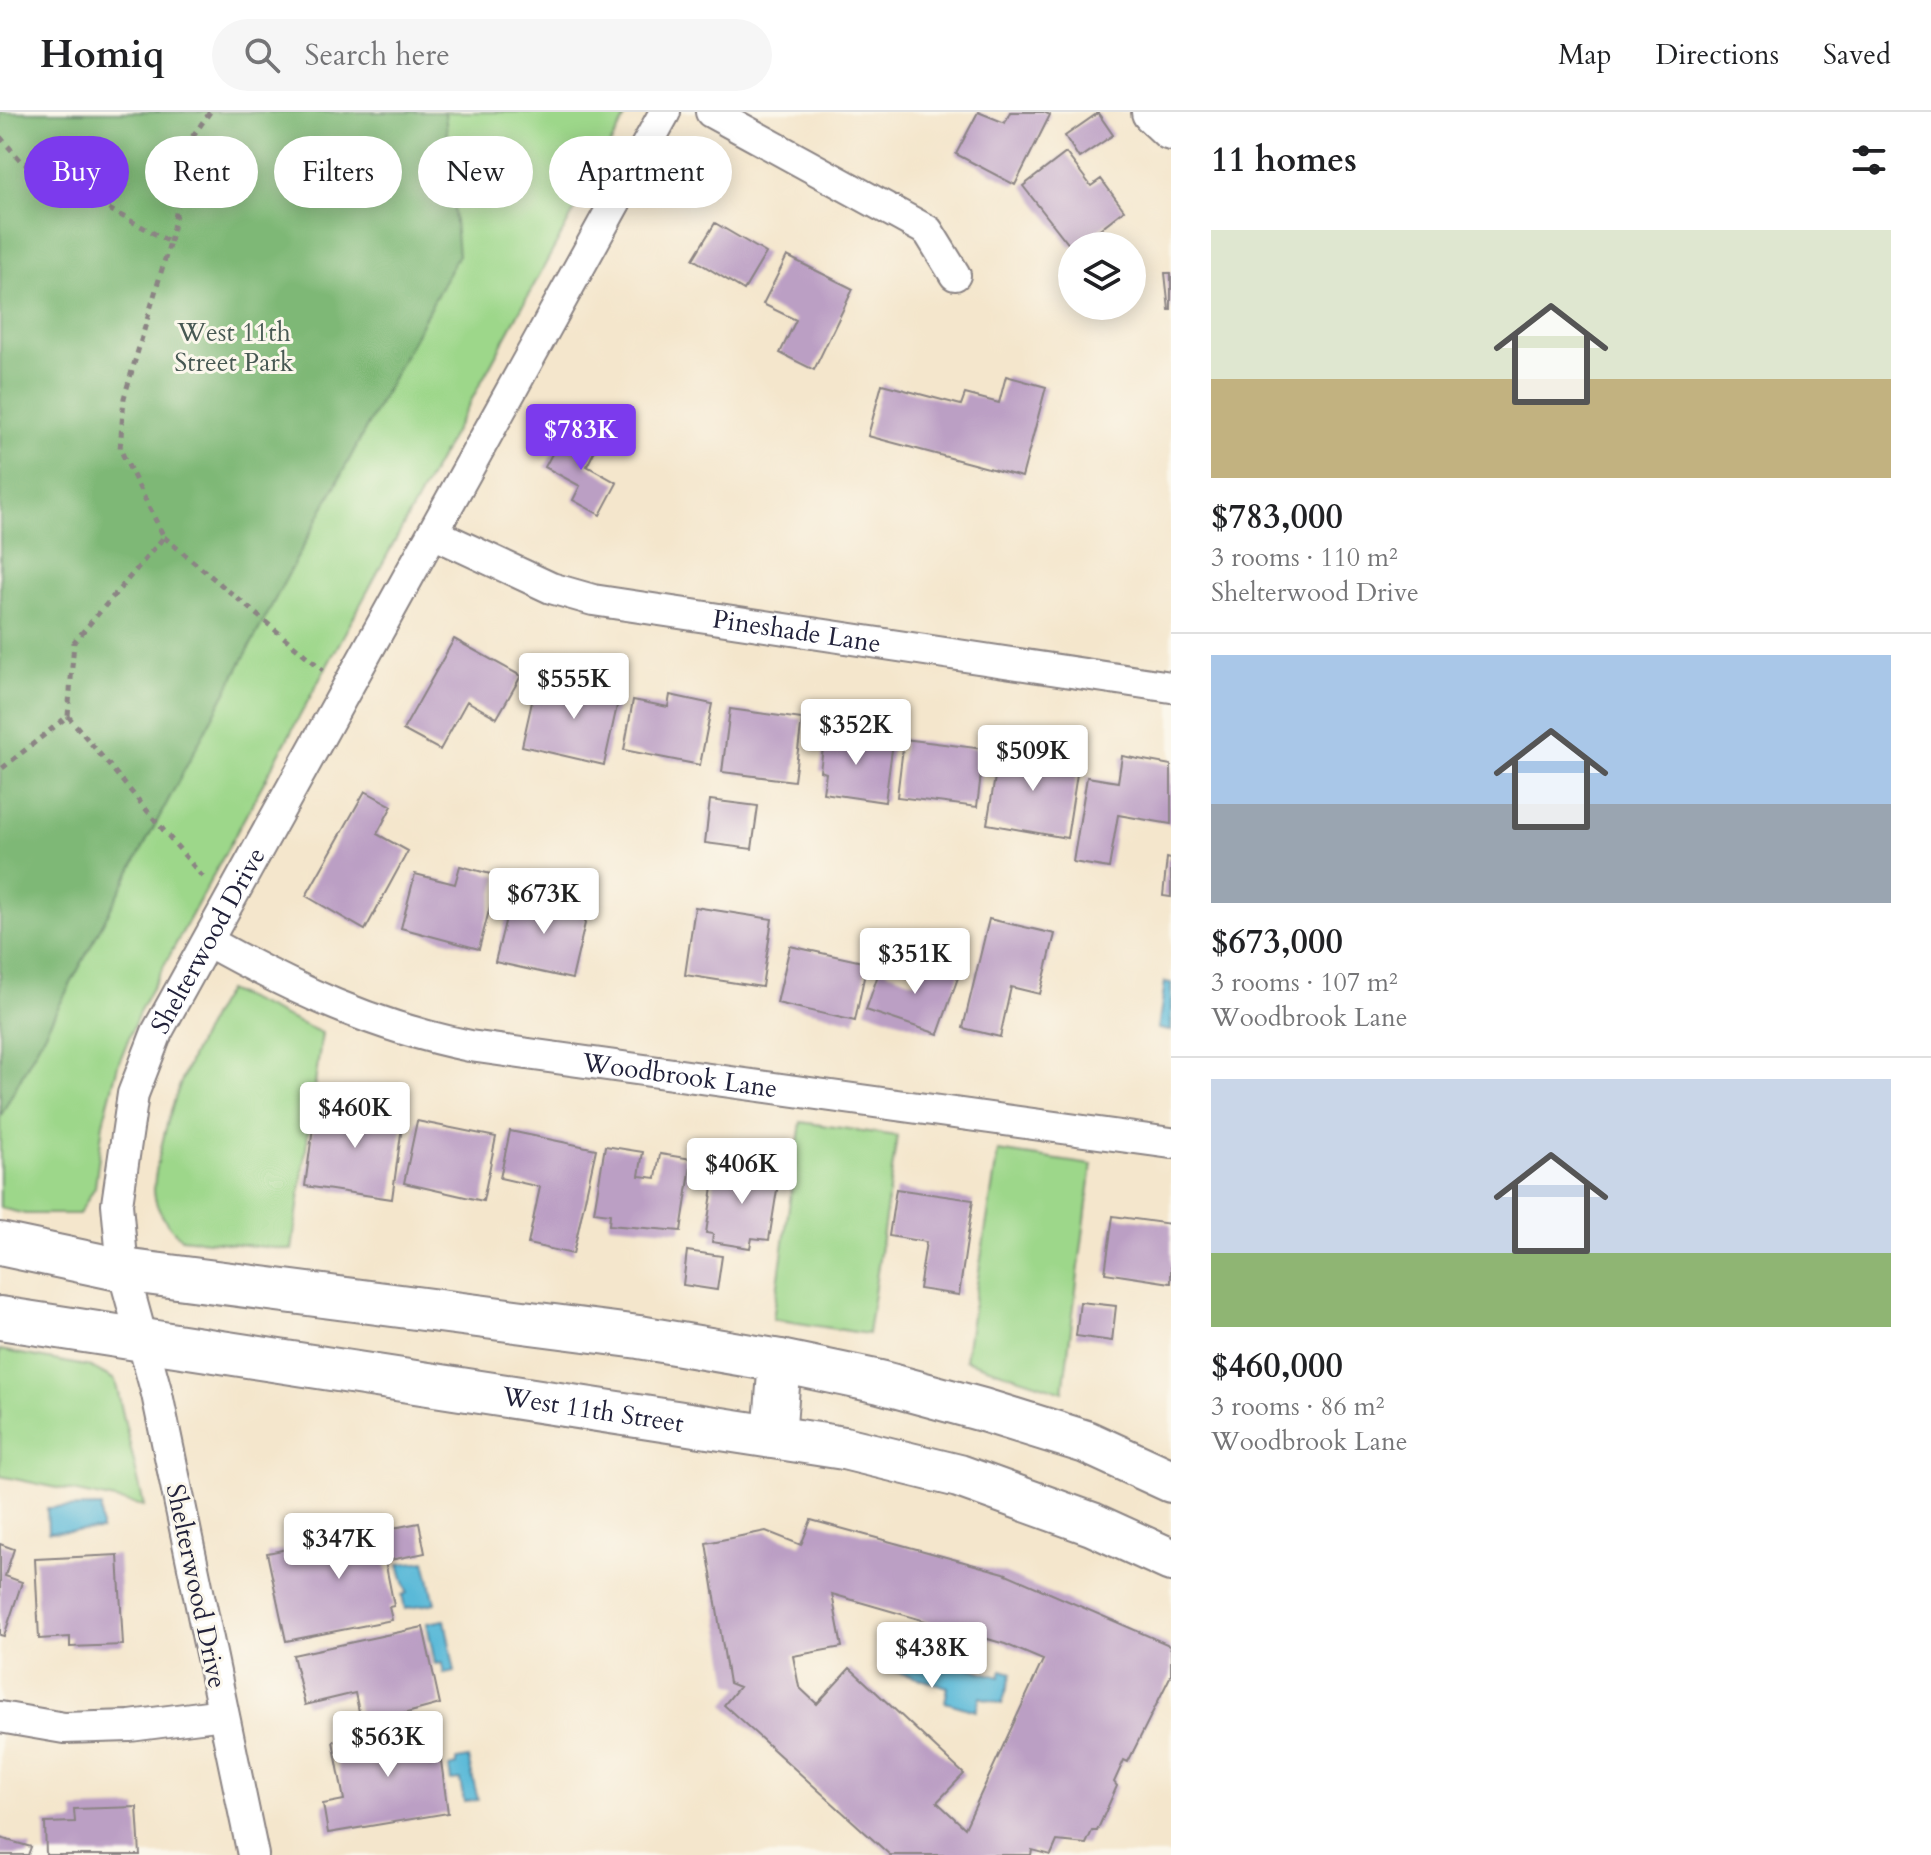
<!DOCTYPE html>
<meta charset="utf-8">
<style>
body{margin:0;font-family:Cardo,serif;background:#f6f6f6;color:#202124;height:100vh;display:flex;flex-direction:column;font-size:30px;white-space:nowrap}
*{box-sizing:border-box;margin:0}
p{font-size:26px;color:#757577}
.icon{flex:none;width:44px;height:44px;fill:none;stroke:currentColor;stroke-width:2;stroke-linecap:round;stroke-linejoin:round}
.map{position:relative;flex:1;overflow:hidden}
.details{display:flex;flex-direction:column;background:#fff;width:760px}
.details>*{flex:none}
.hud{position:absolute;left:24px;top:24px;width:760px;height:72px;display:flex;gap:16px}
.buttons{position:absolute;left:1058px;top:120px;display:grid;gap:16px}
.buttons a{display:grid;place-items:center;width:88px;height:88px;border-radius:50%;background:#fff;box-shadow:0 4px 20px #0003;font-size:40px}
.price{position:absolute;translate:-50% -68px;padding:0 18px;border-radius:8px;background:#fff;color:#222;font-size:26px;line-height:52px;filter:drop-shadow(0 2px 4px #0008)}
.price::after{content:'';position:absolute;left:50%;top:48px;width:24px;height:18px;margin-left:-12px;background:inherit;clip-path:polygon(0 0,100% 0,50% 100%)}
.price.current{background:#7c3aed;color:#fff}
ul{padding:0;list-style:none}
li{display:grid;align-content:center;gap:16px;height:424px;padding:0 40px}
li+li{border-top:2px solid #e0e0e0}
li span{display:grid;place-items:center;height:248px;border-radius:0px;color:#555}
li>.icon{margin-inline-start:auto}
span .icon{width:144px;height:144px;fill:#fffc;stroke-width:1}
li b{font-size:34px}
h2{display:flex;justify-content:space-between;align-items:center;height:96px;padding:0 40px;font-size:34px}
.chip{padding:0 28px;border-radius:36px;background:#fff;box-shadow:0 4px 20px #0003;font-size:28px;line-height:72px}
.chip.current{background:#7c3aed;color:#fff}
header{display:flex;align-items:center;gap:48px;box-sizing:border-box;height:112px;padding:0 40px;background:#fff;border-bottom:2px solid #e0e0e0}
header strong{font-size:38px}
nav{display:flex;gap:44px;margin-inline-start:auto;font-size:28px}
.search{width:560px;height:72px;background:#f6f6f6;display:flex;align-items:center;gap:20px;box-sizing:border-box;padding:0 28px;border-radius:44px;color:#757577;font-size:30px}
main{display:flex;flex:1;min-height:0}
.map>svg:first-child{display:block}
.green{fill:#9dd78a;stroke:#607c62;stroke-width:2}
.forest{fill:#7eb876;stroke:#506d58;stroke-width:2}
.water{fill:#5ab9d8;stroke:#3e6e8a;stroke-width:2}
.building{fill:#bb9fc4;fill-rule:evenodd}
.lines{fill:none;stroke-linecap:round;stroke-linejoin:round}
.minor-casing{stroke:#8b8484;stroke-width:34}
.secondary-casing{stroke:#8b8484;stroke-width:46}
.path{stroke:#8b8484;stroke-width:5;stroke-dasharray:6 6;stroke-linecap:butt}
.minor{stroke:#fff;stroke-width:30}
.secondary{stroke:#fff;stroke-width:42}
.labels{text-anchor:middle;stroke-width:6;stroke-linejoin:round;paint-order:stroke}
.park-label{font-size:26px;fill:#475853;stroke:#fbf7ec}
.street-label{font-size:26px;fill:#22223b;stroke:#fbf7ec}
</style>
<header>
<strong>Homiq</strong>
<div class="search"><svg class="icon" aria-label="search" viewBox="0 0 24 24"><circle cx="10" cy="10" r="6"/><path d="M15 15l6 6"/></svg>Search here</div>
<nav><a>Map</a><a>Directions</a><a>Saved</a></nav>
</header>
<main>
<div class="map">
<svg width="1171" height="1743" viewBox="0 0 1171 1743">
<rect width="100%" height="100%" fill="#fbf7ec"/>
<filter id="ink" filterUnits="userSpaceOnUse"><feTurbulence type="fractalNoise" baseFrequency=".0125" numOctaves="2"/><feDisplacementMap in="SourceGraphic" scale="16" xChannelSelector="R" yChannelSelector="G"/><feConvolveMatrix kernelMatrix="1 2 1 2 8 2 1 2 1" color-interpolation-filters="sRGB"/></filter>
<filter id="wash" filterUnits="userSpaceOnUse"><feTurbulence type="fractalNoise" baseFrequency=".006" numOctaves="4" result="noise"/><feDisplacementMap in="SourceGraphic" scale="32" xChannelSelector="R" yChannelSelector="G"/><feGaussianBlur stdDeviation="1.8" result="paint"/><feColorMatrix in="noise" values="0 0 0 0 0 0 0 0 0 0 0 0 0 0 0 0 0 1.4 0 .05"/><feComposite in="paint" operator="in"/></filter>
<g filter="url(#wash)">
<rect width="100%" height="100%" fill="#f4e6cc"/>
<path class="green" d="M0,0H628L140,898L118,953L103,1011L95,1075L79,1102H25L0,1096Z
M227,878L322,921L292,1138L181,1126C168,1114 155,1097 154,1079C154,1065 158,1049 161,1036C174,978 196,928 227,878Z
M801,1010L897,1024L868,1222L773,1207Z
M998,1039L1092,1053L1063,1280L965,1248Z
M0,1238L91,1255L115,1268L144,1394L0,1364Z"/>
<path class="forest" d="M0,0H445L458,143L0,1005Z"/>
<path class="water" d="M1165,870L1171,871V919L1158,917Z
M101,1395V1418L48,1420L47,1396Z
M425,1449L435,1491L405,1497L402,1483L407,1481L399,1452Z
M445,1508L455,1560L444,1562L442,1551L435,1552L427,1511Z
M892,1525L903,1528L901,1536L1000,1565L1002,1558L1012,1561L1002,1592L980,1585L976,1599L945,1590L948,1575L883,1556Z
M468,1646L478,1688L464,1690L460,1668L451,1669L449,1655L457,1653V1648Z"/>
<g id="blocks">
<path class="building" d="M978,0L1005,11L1010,0H1044L1050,3L1015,73L956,42Z
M1098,1L1113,23L1079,46L1065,24Z
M1066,41L1091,74L1101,67L1124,98L1078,134H1070L1023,74Z
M715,111L766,141L744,178L693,147Z
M787,144L853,177L814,258L780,241L796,208L763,192Z
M1165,161H1171V198H1169Z
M1006,264L1046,275L1022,365L868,324L882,272L961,293L965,282L999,291Z
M564,319L596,336L587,354L617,371L600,403L573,388L580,374L545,355Z
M454,527L521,564L497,606L467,589L440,638L403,618Z
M569,564L621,576L604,653L522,634L534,581L564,587Z
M670,583L712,592L700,653L624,638L633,588L668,595Z
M730,597L802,607L794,669L722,660Z
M825,621L893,630L885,690L823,681L826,661L820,659Z
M904,627L984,637L977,695L897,685Z
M1000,636L1079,649L1067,726L987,712Z
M1122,644L1171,653V712L1118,703L1109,756L1073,750L1087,665L1118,670Z
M365,679L392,694L377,722L408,739L365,818L306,784Z
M710,688L758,694L752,737L705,731Z
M1167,746L1171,747V785L1163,784Z
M460,754L498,764L479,837L401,816L415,762L455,772Z
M526,779L589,794L572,867L495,850L507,802L520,805Z
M695,795L772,807L762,875L685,863Z
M989,807L1055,822L1040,882L1011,875L1000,925L963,916Z
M790,834L867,851L855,909L777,891Z
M924,848L960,860L938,922L866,898L880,857L916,870Z
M316,993L360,999L361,993L404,1000L392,1087L305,1074Z
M417,1009L496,1025L483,1089L404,1071Z
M510,1019L596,1037L573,1142L528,1132L540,1075L500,1066Z
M605,1034L643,1040L639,1064L656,1066L660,1042L692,1047L681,1119L609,1113L610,1102L594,1100Z
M751,1054L780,1059L769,1128L752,1126L750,1136L712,1130L713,1122L706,1121L716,1055L750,1061Z
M896,1077L973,1088L959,1183L919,1177L926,1130L889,1124Z
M1113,1104L1171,1112V1171L1105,1161Z
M687,1139L722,1144L717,1178L683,1173Z
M1080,1190L1116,1194L1112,1229L1076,1224Z
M811,1408L1004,1461L1167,1532L1171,1537V1563L1128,1650L1124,1648L1114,1670L1117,1674L1097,1719H1092L1086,1732L1057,1729L1051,1743L1032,1738L1031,1743H890L724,1593L739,1575L729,1571L706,1431L766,1419L801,1433ZM832,1482L1005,1532L1043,1548L965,1716L937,1690L964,1662L850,1556L817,1592L799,1575L793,1544L842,1535Z
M419,1411L425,1441L385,1449L394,1494L389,1495L392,1508L286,1529L267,1441Z
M0,1432L14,1437L5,1464L22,1470L4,1524L0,1523Z
M118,1443L123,1533L70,1535V1525L39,1527L35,1447Z
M423,1515L440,1592L362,1613L355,1581L305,1593L293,1543Z
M436,1612L448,1701L328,1721L323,1692L344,1688L333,1629Z
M137,1695L140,1743H46L45,1711L75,1710L74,1697Z
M0,1726L31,1735L28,1743H0Z"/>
</g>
</g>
<g filter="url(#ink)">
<use href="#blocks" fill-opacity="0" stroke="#8b8484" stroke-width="2"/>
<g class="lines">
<g class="minor-casing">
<g id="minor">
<path d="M711,0L928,119L955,163"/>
<path id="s1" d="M433,421L551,476L593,488L1171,575"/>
<path id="s2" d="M209,830C293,877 375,915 470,934L1171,1031"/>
<path d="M0,1605L64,1616L130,1614L223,1602"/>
<path id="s3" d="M253,1743L157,1282L123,1158L117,1092L133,982L157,920L665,0"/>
</g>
</g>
<g class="secondary-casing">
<g id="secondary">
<path d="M1153,0L1171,17"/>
<path d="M0,1132L123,1158L639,1225L780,1249L880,1270L983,1298L1086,1330L1171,1369"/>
<path id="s4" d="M0,1206L844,1336L959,1364L1092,1412L1171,1448"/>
<path d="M774,1325L780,1249"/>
</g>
</g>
<path class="path" d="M0,25L22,50L170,130L124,286L120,337L164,425L74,530L68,604L0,658
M170,130L192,25L210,0
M164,425L323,558
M68,604L206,769"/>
<use href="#minor" class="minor"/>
<use href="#secondary" class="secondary"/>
</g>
</g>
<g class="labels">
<g class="park-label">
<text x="234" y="229">West 11th<tspan x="234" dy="30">Street Park</tspan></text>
</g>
<g class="street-label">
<text dy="9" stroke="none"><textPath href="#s1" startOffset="380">Pineshade Lane</textPath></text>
<text dy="9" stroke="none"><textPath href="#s3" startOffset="948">Shelterwood Drive</textPath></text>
<text dy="9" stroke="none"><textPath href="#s2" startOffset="494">Woodbrook Lane</textPath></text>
<text dy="9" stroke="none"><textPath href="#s4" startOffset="600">West 11th Street</textPath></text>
<text transform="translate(197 1474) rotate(78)" y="9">Shelterwood Drive</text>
</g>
</g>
</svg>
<div class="buttons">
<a><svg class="icon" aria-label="layers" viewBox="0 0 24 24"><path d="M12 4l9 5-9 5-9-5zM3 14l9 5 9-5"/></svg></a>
</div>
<b class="price current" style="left:581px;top:360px">$783K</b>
<b class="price" style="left:574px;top:609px">$555K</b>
<b class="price" style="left:856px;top:655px">$352K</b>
<b class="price" style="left:1033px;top:681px">$509K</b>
<b class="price" style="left:544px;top:824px">$673K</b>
<b class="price" style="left:915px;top:884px">$351K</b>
<b class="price" style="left:355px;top:1038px">$460K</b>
<b class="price" style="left:742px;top:1094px">$406K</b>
<b class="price" style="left:339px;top:1469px">$347K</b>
<b class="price" style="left:932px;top:1578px">$438K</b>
<b class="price" style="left:388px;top:1667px">$563K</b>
<div class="hud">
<a class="chip current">Buy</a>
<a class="chip">Rent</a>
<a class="chip">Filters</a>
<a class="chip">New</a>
<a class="chip">Apartment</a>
</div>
</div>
<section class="details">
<h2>11 homes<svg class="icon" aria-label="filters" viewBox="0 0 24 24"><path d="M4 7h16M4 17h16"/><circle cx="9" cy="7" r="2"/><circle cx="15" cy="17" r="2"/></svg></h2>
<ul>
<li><span style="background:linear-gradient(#dfe7d0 60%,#c2b280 0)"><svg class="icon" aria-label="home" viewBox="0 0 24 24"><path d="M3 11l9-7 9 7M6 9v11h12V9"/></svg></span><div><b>$783,000</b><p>3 rooms · 110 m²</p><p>Shelterwood Drive</p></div></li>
<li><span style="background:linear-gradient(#a9c7e8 60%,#9aa5b1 0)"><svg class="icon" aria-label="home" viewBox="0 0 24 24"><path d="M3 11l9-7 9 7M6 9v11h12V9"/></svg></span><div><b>$673,000</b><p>3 rooms · 107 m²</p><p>Woodbrook Lane</p></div></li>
<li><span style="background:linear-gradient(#c9d6e8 70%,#8fb573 0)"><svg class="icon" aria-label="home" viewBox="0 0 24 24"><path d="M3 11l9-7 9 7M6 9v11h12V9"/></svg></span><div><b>$460,000</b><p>3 rooms · 86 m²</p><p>Woodbrook Lane</p></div></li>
</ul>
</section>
</main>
